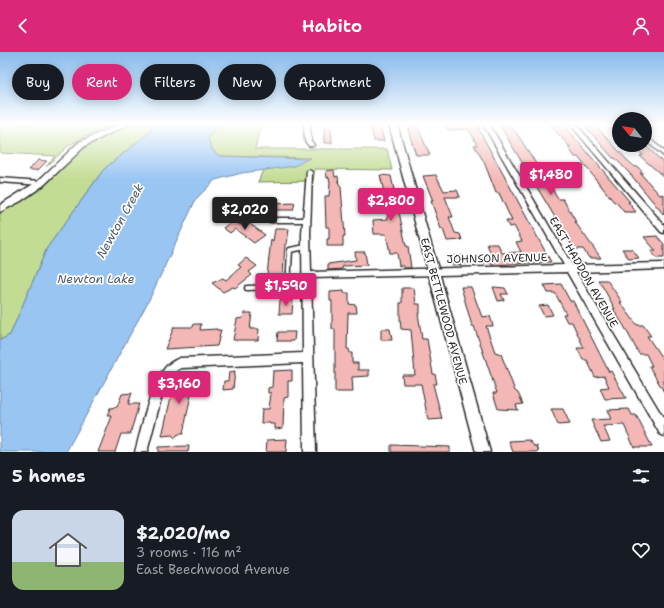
<!DOCTYPE html>
<meta charset="utf-8">
<style>
body{margin:0;font-family:"Shantell Sans",sans-serif;background:#242831;color:#f1f3f6;height:100vh;display:flex;flex-direction:column;font-size:15px;white-space:nowrap}
*{box-sizing:border-box;margin:0}
p{font-size:13px;color:#9ea1a6}
.icon{flex:none;width:22px;height:22px;fill:none;stroke:currentColor;stroke-width:2;stroke-linecap:round;stroke-linejoin:round}
.map{position:relative;height:400px;overflow:hidden}
.sheet{display:flex;flex-direction:column;background:#171b24;flex:1}
.sheet>*{flex:none}
.top-card{position:absolute;left:12px;top:12px;width:400px;height:36px;display:flex;gap:8px}
.needle{width:26px;rotate:300deg}
.fabs{position:absolute;left:612px;top:60px;display:grid;gap:8px}
.fabs a{display:grid;place-items:center;width:40px;height:40px;border-radius:50%;background:#171b24;box-shadow:0 2px 10px #0003;font-size:20px}
.price{position:absolute;translate:-50% -34px;padding:0 9px;border-radius:4px;background:#db2777;color:#fff;font-size:13px;line-height:26px;filter:drop-shadow(0 1px 2px #0008)}
.price::after{content:'';position:absolute;left:50%;top:24px;width:12px;height:9px;margin-left:-6px;background:inherit;clip-path:polygon(0 0,100% 0,50% 100%)}
.price.on{background:#222;color:#fff}
ul{padding:0;list-style:none}
li{display:flex;align-items:center;gap:12px;height:100px;padding:0 12px}
li+li{border-top:1px solid #363941}
li span{display:grid;place-items:center;flex:none;width:112px;height:80px;border-radius:12px;color:#555}
li>.icon{margin-inline-start:auto}
span .icon{width:48px;height:48px;fill:#fffc;stroke-width:1}
li b{font-size:17px}
h2{display:flex;justify-content:space-between;align-items:center;height:48px;padding:0 12px;font-size:17px}
.chip{padding:0 14px;border-radius:18px;background:#171b24;box-shadow:0 2px 10px #0003;font-size:14px;line-height:36px}
.chip.on{background:#db2777;color:#fff}
header{display:flex;justify-content:space-between;align-items:center;height:52px;padding:0 12px;background:#db2777;color:#fff;font-size:18px;font-weight:600}
.map>svg:first-child{display:block}
.green{fill:#c2dc93;stroke:#76845f}
.water{fill:#99c5f3;stroke:#6d87a3}
.building{fill:#f3b8b5;stroke:#2b2b2b}
.lines{fill:none;stroke-linecap:round;stroke-linejoin:round}
.service-casing{stroke:#2b2b2b;stroke-width:7}
.minor-casing{stroke:#2b2b2b;stroke-width:3}
.tertiary-casing{stroke:#2b2b2b;stroke-width:3}
.service{stroke:#fff;stroke-width:4}
.minor{fill:#fff;fill-rule:evenodd}
.tertiary{fill:#fff;fill-rule:evenodd}
.labels{text-anchor:middle;stroke-width:3.5;stroke-linejoin:round;paint-order:stroke}
.street-label{font-size:11px;fill:#2b2b2b;stroke:#fff}
.water-label{font-size:12px;font-style:italic;fill:#4c5967;stroke:#fff}
</style>
<header><svg class="icon" aria-label="back" viewBox="0 0 24 24"><path d="M15 5l-7 7 7 7"/></svg>Habito<svg class="icon" aria-label="person" viewBox="0 0 24 24"><circle cx="12" cy="8" r="4"/><path d="M4 21q1-7 8-7t8 7"/></svg></header>
<div class="map">
<svg width="664" height="400" viewBox="0 0 664 400">
<rect width="100%" height="100%" fill="#fff"/>
<filter id="ink" filterUnits="userSpaceOnUse"><feTurbulence type="fractalNoise" baseFrequency=".025" numOctaves="2"/><feDisplacementMap in="SourceGraphic" scale="8" xChannelSelector="R" yChannelSelector="G"/><feConvolveMatrix kernelMatrix="1 2 1 2 8 2 1 2 1" color-interpolation-filters="sRGB"/></filter>
<g filter="url(#ink)">
<path class="green" d="M0,72H113L83,85L67,95L46,115L55,104L0,101Z
M125,72H152L150,80L104,117L47,196L10,283L0,288V157L18,147L71,101Z
M217,72H261L255,97H387L392,118L315,117L313,129L258,130L263,118L311,106L219,104L213,99L208,88Z"/>
<path class="water" d="M152,72H217L208,88L213,99L219,104L307,107L295,114L242,121L215,128L196,147L149,248L66,400H0V288L10,283L47,196L104,117L150,80Z"/>
<path class="building" d="M408,72H415L417,74L430,103H416L408,78H410Z
M445,72H480V76H478L551,210L492,213L491,211H479L476,206L486,205L484,202H491L487,192H498L502,201L521,200L516,190L522,189L514,174L509,175L506,169H512L499,141H496L484,110L474,93H477L469,77L448,78Z
M499,72H508L516,80L540,118H542L556,144L558,147H563L576,170H575L601,206H589L583,197H574Z
M370,73H380L384,89H374Z
M564,73L630,150H628L636,160H624L616,150H614L578,105H575L568,95H570L551,74Z
M584,73H595L627,108L635,115H638L643,121H640L660,143L664,142V163L631,123L615,106H613Z
M324,76H331L332,91H324Z
M636,93H645L664,111V125L640,104L643,103L635,96H639Z
M38,108L47,109L38,118H29Z
M334,118L335,125L338,124L339,133L341,135L345,184H343V194H327V187H329V175H326L325,144H329L330,131L329,125L327,126L326,119Z
M380,123L391,124L394,138H392L395,150H397L406,194H408L411,216H404V214H399L397,201H390L386,182H374L373,168L388,167L387,156H379L377,148H364V140H384Z
M436,123L444,139L457,138L460,145H445L453,165H449L455,181L460,182L462,188L447,189L443,177H441L431,149H433L423,124Z
M295,151L293,158H272L273,152Z
M234,168L240,173L246,169L265,183L254,191L235,177L230,181L223,176Z
M275,177H289L287,192H285L283,223H267L271,187L273,189Z
M657,184L664,192V206H656L651,199H656L644,185Z
M622,197H632L639,206L629,207Z
M355,200H365L367,213L343,214L342,217L328,218V212L356,208Z
M449,204H463L466,212L452,213Z
M246,206L257,214L249,220L252,223L235,236L233,235L223,240L212,231L223,226L226,228L241,215L238,213Z
M598,228H607L622,250H620L637,273H643L651,284H647L664,309V340L649,314H652L646,302H639L624,274L613,257H615L604,237Z
M561,232L570,249H573L609,320L611,319L626,346L605,347L600,336L609,335L604,324L595,325L587,308H583L577,296H584L572,270H567L563,262H566L555,241H548L544,233Z
M461,235H471L482,265L490,264L493,274H486L495,300L501,302L515,339L518,341L523,352L516,353L518,358L498,357L493,341H497L474,274H472Z
M493,235L505,236L508,242H501L504,248L498,249Z
M402,236H414L416,252H420V261H418L422,287H427L433,322H435L437,332H433L442,367L428,368L421,332H403L402,323H415L411,278L401,277L400,266V251H402Z
M344,239V241H349V252L356,253L357,261H348L347,297H349L350,301H352V311H358V318H369V324L352,325L353,340H335V277H332V249H330V240Z
M280,248H293L292,262H279Z
M548,253L553,263L544,264L539,254Z
M244,261H252L250,277H259L258,288H233L237,267L243,266Z
M194,272H201L200,278L217,277V278H221L217,294L165,297L174,275H193Z
M381,277H390L392,288H381Z
M278,280H295L294,289H277Z
M292,318V329H288V345L284,346L283,376L275,377V372H270V371H261L262,357H269L271,341H268V336L272,335L273,319Z
M235,319L233,337L223,338L224,329H228L229,320Z
M189,321L190,323H195L183,382H178L175,386L172,383L162,384L176,323Z
M132,341L128,352H139L130,382H121L115,400H98L112,364H107L110,356L117,355L122,342Z
M551,357H563L570,372L558,373Z
M629,357L632,363H636L652,395H634L624,373L603,374L610,389L601,390L591,368L611,367L607,358Z
M287,387L286,400H266L267,388Z
M529,388L534,394H537L539,400H513L509,389Z
M391,393L450,395V400H391Z
M189,394L188,400H158V395Z"/>
<g class="lines">
<g class="service-casing">
<path id="service" d="M271,168H307
M288,234L290,198L306,195
M247,236L306,234"/>
</g>
<g class="minor-casing">
<path id="minor" d="M304,72H310L311,89L314,93L313,94H309L305,89Z
M483,72H489L572,213L664,211V217L576,220L664,367V384L660,382L567,220L311,226L316,400H304L303,311L181,316L173,321L163,339L147,400H135C143,373 148,338 165,316C168,312 175,308 180,306L303,301L302,182L307,119L309,118L312,120L310,182L311,220L564,213Z
M570,72H576L664,173V181L661,180Z
M645,83L664,99V104L645,88Z
M0,126L41,129L44,131L41,133L0,130Z"/>
</g>
<g class="tertiary-casing">
<path id="tertiary" d="M120,72H129L85,94L44,133L21,149L0,160V153L38,129L79,90Z
M389,72H397L490,400H476Z"/>
</g>
<use href="#service" class="service"/>
<use href="#minor" class="minor"/>
<use href="#tertiary" class="tertiary"/>
</g>
</g>
<linearGradient id="sky" x2="0" y2="1"><stop stop-color="#88bbec"/><stop offset="0.56" stop-color="#fff"/><stop offset="1" stop-color="#fff" stop-opacity="0"/></linearGradient>
<rect width="664" height="128" fill="url(#sky)"/>
<g class="labels">
<g class="street-label">
<text transform="translate(497 206) rotate(-1)" y="4">JOHNSON AVENUE</text>
<text transform="translate(584 220) rotate(60)" y="4">EAST HADDON AVENUE</text>
<text transform="translate(444 259) rotate(75)" y="4">EAST BETTLEWOOD AVENUE</text>
</g>
<g class="water-label">
<text transform="translate(120 169) rotate(-61)" y="4">Newton Creek</text>
<text x="96" y="231">Newton Lake</text>
</g>
</g>
</svg>
<div class="fabs">
<a><svg class="needle" viewBox="-14 -14 28 28"><path d="M0-13l5 13h-10z" fill="#e53935"/><path d="M0 13l5-13h-10z" fill="#9ea1a6"/></svg></a>
</div>
<b class="price" style="left:551px;top:144px">$1,480</b>
<b class="price" style="left:391px;top:170px">$2,800</b>
<b class="price on" style="left:245px;top:179px">$2,020</b>
<b class="price" style="left:286px;top:255px">$1,590</b>
<b class="price" style="left:179px;top:353px">$3,160</b>
<div class="top-card">
<a class="chip">Buy</a>
<a class="chip on">Rent</a>
<a class="chip">Filters</a>
<a class="chip">New</a>
<a class="chip">Apartment</a>
</div>
</div>
<section class="sheet">
<h2>5 homes<svg class="icon" aria-label="filters" viewBox="0 0 24 24"><path d="M4 7h16M4 17h16"/><circle cx="9" cy="7" r="2"/><circle cx="15" cy="17" r="2"/></svg></h2>
<ul>
<li><span style="background:linear-gradient(#c9d6e8 65%,#8fb573 0)"><svg class="icon" aria-label="home" viewBox="0 0 24 24"><path d="M3 11l9-7 9 7M6 9v11h12V9"/></svg></span><div><b>$2,020/mo</b><p>3 rooms · 116 m²</p><p>East Beechwood Avenue</p></div><svg class="icon" aria-label="heart" viewBox="0 0 24 24"><path d="M12 20l-8-8c-3-5 5-10 8-4 3-6 11-1 8 4z"/></svg></li>
</ul>
</section>
